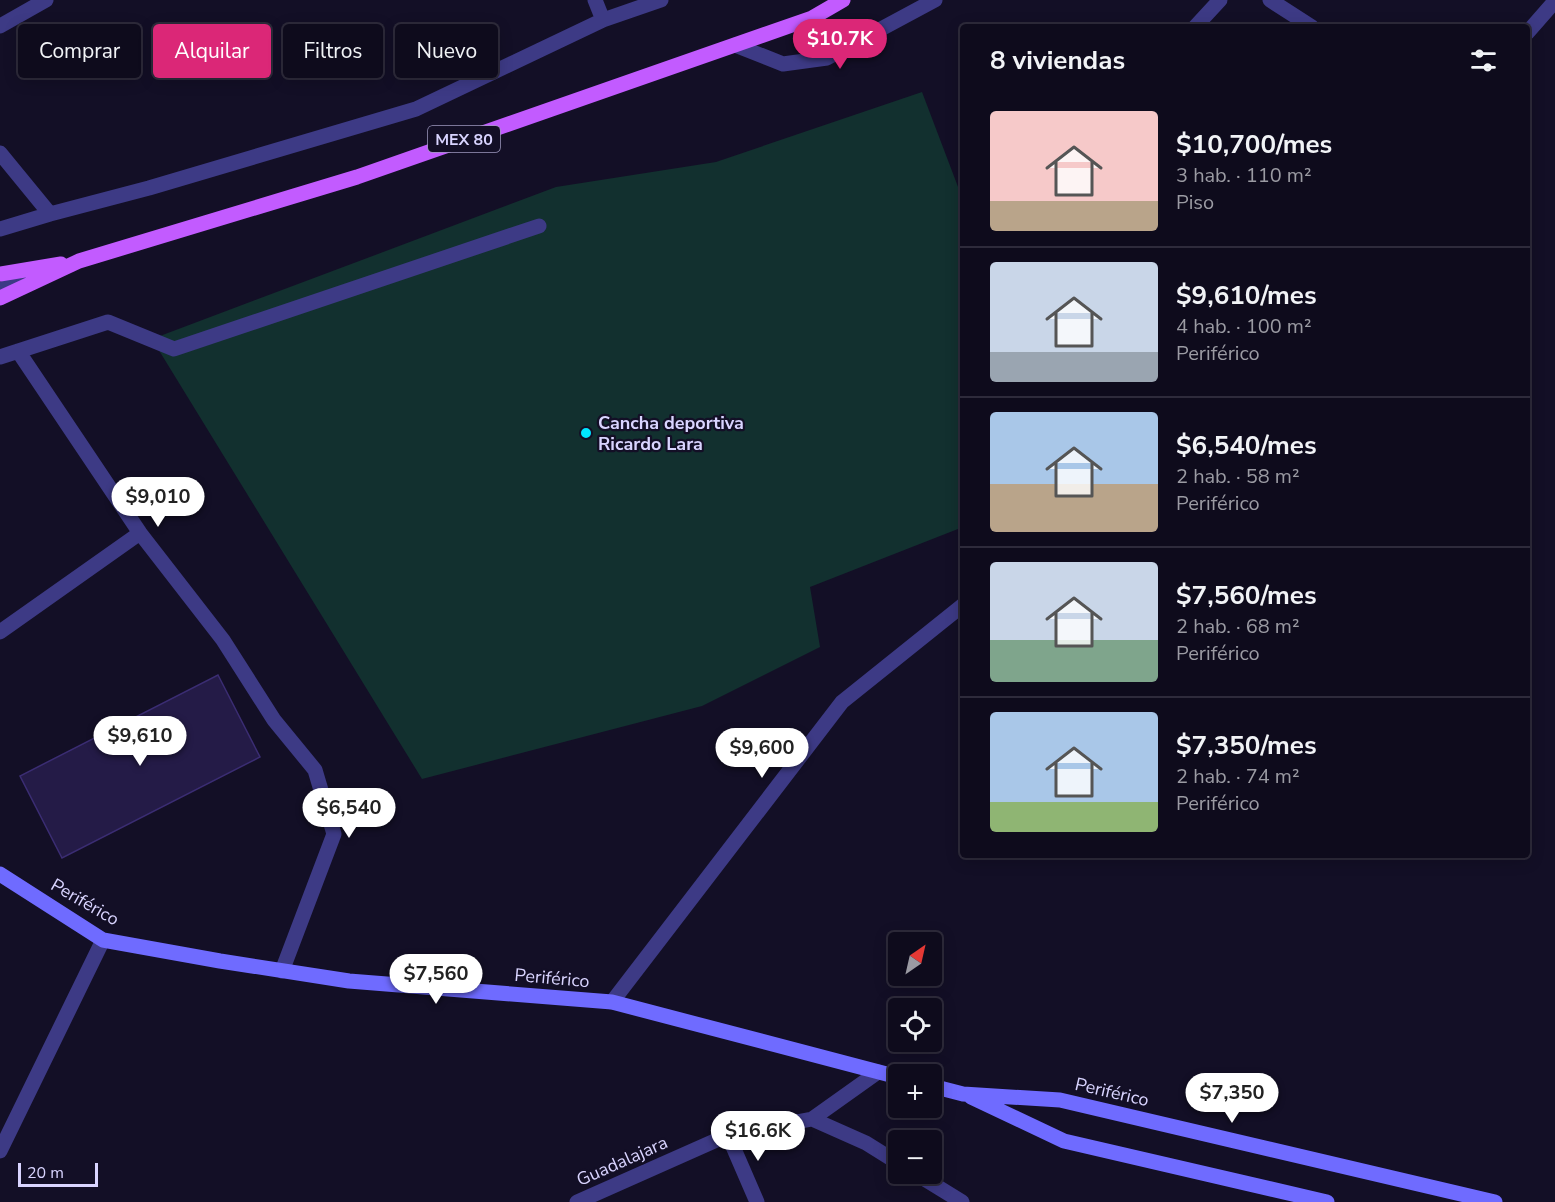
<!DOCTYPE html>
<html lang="es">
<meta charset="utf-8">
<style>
body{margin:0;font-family:"Nunito Sans",sans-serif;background:#171425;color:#f1f3f6;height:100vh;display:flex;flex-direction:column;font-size:22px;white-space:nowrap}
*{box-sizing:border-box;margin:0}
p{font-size:20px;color:#9b9ba3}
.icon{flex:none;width:33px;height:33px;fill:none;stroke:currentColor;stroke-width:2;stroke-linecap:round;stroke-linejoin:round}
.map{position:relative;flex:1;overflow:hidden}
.sheet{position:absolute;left:960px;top:24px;width:570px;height:834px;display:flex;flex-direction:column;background:#0e0b1c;border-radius:6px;box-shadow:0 3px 15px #0003,0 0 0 2px #2e2b3b}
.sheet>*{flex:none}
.hud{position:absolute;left:18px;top:24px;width:570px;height:54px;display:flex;gap:12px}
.needle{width:39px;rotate:34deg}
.tools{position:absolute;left:888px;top:932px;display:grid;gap:12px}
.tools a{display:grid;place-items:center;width:54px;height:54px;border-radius:6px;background:#0e0b1c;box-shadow:0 3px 15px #0003,0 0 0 2px #2e2b3b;font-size:30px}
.scale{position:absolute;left:18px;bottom:15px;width:80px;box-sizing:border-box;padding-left:6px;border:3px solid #d9d4ff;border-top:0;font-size:16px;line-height:21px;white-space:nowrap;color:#d9d4ff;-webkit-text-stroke:4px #130f26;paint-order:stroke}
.price{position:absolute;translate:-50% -51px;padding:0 14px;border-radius:21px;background:#fff;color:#222;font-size:20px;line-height:39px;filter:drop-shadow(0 2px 3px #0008)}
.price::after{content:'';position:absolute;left:50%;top:36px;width:18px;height:14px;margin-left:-9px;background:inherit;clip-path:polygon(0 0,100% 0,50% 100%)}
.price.selected{background:#db2777;color:#fff}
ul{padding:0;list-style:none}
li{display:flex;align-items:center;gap:18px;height:150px;padding:0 30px}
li+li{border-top:2px solid #2e2b3b}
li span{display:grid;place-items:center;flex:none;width:168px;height:120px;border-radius:6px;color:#555}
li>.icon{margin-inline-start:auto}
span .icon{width:72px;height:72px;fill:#fffc;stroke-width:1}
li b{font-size:26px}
h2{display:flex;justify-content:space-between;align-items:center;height:72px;padding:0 30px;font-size:26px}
.chip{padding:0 21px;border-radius:6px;background:#0e0b1c;box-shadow:0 3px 15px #0003,0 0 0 2px #2e2b3b;font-size:21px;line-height:54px}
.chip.selected{background:#db2777;color:#fff}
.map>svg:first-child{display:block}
.green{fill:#12302f}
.building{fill:#241b47;stroke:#3b2d73;stroke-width:1.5}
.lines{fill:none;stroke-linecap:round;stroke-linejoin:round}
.lane{stroke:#3d3a85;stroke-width:12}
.street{stroke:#3d3a85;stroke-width:15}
.secondary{stroke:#6f6bff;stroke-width:15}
.primary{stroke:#c25bff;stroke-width:15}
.poi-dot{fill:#00e5ff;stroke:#130f26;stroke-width:2}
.labels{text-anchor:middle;stroke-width:4.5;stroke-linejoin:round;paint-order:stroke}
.shield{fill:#130f26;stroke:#9e99be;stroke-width:1.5}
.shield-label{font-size:16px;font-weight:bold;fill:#d9d4ff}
.poi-label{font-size:18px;font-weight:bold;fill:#d9d4ff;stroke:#130f26;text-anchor:start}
.street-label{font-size:18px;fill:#d9d4ff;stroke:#130f26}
</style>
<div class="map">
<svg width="1555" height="1202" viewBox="0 0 1555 1202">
<rect width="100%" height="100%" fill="#130f26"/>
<path class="green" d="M922,92L963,200V527L810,587L820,647L702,706L422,779L152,339L556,187L716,162Z"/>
<path class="building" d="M218,675L260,757L62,858L20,776Z"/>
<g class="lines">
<path class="lane" d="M0,288L27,279"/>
<path class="street" d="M595,0L603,20
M1270,0L1312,27
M0,26L46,0
M1195,27L1220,0
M1527,33L1555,1
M735,45L783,64L827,58L935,0
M0,153L50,214
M0,229L50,214L149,188L416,109L603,20L661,0
M18,351L140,533L223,640L274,720L315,770L334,834L282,971
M0,357L108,322L174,349L539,226
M0,632L140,533
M612,1002L842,702L963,605
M812,1119L866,1143L898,1163
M728,1135L757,1202
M0,1151L103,940
M915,1173L962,1202
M577,1202L728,1135L812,1119L878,1072"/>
<path class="secondary" d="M0,874L103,940L220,961L349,981L612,1002L898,1077
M932,1086L963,1094L1060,1100L1495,1202
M971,1097L1064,1141L1327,1202"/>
<path class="primary" d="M0,274L61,264
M0,298L79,261L357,177L812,18L843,0"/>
</g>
<circle class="poi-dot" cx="586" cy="433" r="6"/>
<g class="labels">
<rect class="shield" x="428" y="126" width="72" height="26" rx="4.5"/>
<g class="shield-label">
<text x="464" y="145">MEX 80</text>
</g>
<g class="poi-label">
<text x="598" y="429">Cancha deportiva<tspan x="598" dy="21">Ricardo Lara</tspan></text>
</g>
<g class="street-label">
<text transform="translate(85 902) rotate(30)" y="6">Periférico</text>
<text transform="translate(552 978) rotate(5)" y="6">Periférico</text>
<text transform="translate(1112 1092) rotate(13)" y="6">Periférico</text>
<text transform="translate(622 1161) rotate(-24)" y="6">Guadalajara</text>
</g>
</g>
</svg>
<div class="tools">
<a><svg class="needle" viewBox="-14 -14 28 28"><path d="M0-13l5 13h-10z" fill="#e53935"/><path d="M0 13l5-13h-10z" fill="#9b9ba3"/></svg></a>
<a><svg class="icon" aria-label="locate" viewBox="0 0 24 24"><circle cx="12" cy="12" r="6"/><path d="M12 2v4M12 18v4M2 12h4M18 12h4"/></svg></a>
<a>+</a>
<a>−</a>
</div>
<div class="scale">20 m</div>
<b class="price selected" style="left:840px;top:70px">$10.7K</b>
<b class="price" style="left:158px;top:528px">$9,010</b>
<b class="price" style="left:140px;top:767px">$9,610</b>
<b class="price" style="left:762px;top:779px">$9,600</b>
<b class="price" style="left:349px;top:839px">$6,540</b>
<b class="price" style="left:436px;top:1005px">$7,560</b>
<b class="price" style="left:1232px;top:1124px">$7,350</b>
<b class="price" style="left:758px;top:1162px">$16.6K</b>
<div class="hud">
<a class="chip">Comprar</a>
<a class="chip selected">Alquilar</a>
<a class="chip">Filtros</a>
<a class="chip">Nuevo</a>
</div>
<section class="sheet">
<h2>8 viviendas<svg class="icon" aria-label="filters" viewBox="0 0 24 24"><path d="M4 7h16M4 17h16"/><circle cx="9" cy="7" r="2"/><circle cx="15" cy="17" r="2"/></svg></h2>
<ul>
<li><span style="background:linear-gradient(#f6c9c9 75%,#b9a48a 0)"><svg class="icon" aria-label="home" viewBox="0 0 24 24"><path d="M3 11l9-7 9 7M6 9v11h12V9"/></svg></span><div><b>$10,700/mes</b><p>3 hab. · 110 m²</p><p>Piso</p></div></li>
<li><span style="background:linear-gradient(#c9d6e8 75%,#9aa5b1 0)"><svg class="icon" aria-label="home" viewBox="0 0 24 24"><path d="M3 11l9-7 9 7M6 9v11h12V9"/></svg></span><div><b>$9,610/mes</b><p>4 hab. · 100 m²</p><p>Periférico</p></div></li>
<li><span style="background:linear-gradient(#a9c7e8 60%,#b9a48a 0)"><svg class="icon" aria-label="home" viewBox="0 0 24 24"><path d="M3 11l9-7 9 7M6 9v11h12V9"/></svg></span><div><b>$6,540/mes</b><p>2 hab. · 58 m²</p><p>Periférico</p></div></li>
<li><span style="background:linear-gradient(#c9d6e8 65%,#7fa58c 0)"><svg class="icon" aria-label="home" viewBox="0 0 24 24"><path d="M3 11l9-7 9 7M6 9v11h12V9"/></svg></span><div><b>$7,560/mes</b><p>2 hab. · 68 m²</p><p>Periférico</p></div></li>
<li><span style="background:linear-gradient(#a9c7e8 75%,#8fb573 0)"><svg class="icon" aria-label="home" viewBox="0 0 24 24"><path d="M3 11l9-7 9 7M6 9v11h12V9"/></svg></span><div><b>$7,350/mes</b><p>2 hab. · 74 m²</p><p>Periférico</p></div></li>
</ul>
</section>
</div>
